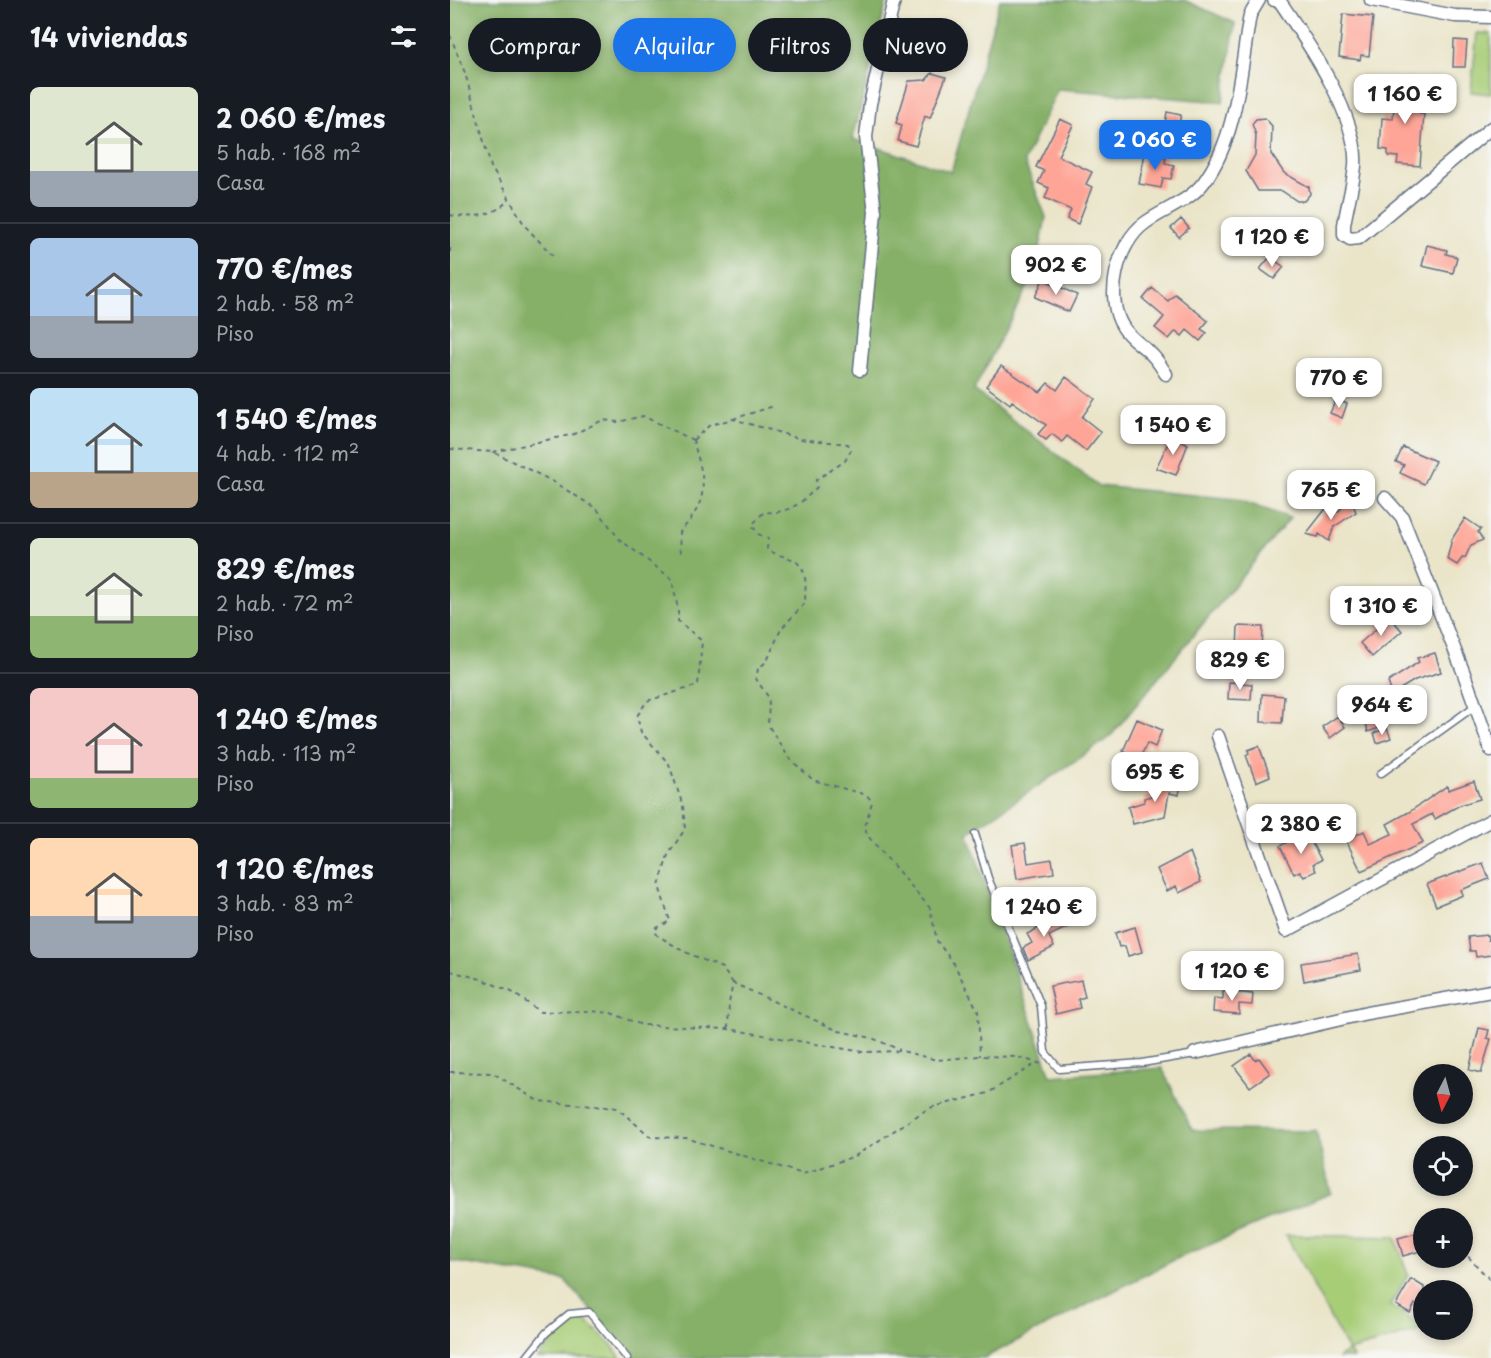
<!DOCTYPE html>
<html lang="es">
<meta charset="utf-8">
<style>
body{margin:0;font-family:"Playpen Sans",sans-serif;background:#242831;color:#f1f3f6;height:100vh;display:flex;flex-direction:column;font-size:22px;white-space:nowrap}
*{box-sizing:border-box;margin:0}
p{font-size:20px;color:#9ea1a6}
.icon{flex:none;width:33px;height:33px;fill:none;stroke:currentColor;stroke-width:2;stroke-linecap:round;stroke-linejoin:round}
.map{position:relative;flex:1;overflow:hidden}
.details{display:flex;flex-direction:column;background:#171b24;width:450px}
.details>*{flex:none}
.hud{position:absolute;left:18px;top:18px;width:570px;height:54px;display:flex;gap:12px}
.needle{width:39px;rotate:186deg}
.tools{position:absolute;left:963px;top:1064px;display:grid;gap:12px}
.tools a{display:grid;place-items:center;width:60px;height:60px;border-radius:50%;background:#171b24;box-shadow:0 3px 9px #0003;font-size:30px}
.price{position:absolute;translate:-50% -51px;padding:0 14px;border-radius:12px;background:#fff;color:#222;font-size:20px;line-height:39px;filter:drop-shadow(0 2px 3px #0008)}
.price::after{content:'';position:absolute;left:50%;top:36px;width:18px;height:14px;margin-left:-9px;background:inherit;clip-path:polygon(0 0,100% 0,50% 100%)}
.price.active{background:#1a73e8;color:#fff}
ul{padding:0;list-style:none}
li{display:flex;align-items:center;gap:18px;height:150px;padding:0 30px}
li+li{border-top:2px solid #363941}
li span{display:grid;place-items:center;flex:none;width:168px;height:120px;border-radius:9px;color:#555}
li>.icon{margin-inline-start:auto}
span .icon{width:72px;height:72px;fill:#fffc;stroke-width:1}
li b{font-size:26px}
h2{display:flex;justify-content:space-between;align-items:center;height:72px;padding:0 30px;font-size:26px}
.tag{padding:0 21px;border-radius:27px;background:#171b24;box-shadow:0 3px 9px #0003;font-size:21px;line-height:54px}
.tag.active{background:#1a73e8;color:#fff}
main{display:flex;flex:1;min-height:0}
.map>svg:first-child{display:block}
.green{fill:#a8cd77;stroke:#627e6a;stroke-width:1.5}
.forest{fill:#86b068;stroke:#507063;stroke-width:1.5}
.building{fill:#fea597}
.lines{fill:none;stroke-linecap:round;stroke-linejoin:round}
.lane-casing{stroke:#636f83;stroke-width:9}
.street-casing{stroke:#636f83;stroke-width:15}
.path{stroke:#636f83;stroke-width:2;stroke-dasharray:4.5 4.5;stroke-linecap:butt}
.lane{stroke:#fff;stroke-width:6}
.street{stroke:#fff;stroke-width:12}
</style>
<main>
<section class="details">
<h2>14 viviendas<svg class="icon" aria-label="filters" viewBox="0 0 24 24"><path d="M4 7h16M4 17h16"/><circle cx="9" cy="7" r="2"/><circle cx="15" cy="17" r="2"/></svg></h2>
<ul>
<li><span style="background:linear-gradient(#dfe7d0 70%,#9aa5b1 0)"><svg class="icon" aria-label="home" viewBox="0 0 24 24"><path d="M3 11l9-7 9 7M6 9v11h12V9"/></svg></span><div><b>2 060 €/mes</b><p>5 hab. · 168 m²</p><p>Casa</p></div></li>
<li><span style="background:linear-gradient(#a9c7e8 65%,#9aa5b1 0)"><svg class="icon" aria-label="home" viewBox="0 0 24 24"><path d="M3 11l9-7 9 7M6 9v11h12V9"/></svg></span><div><b>770 €/mes</b><p>2 hab. · 58 m²</p><p>Piso</p></div></li>
<li><span style="background:linear-gradient(#bfe0f5 70%,#b9a48a 0)"><svg class="icon" aria-label="home" viewBox="0 0 24 24"><path d="M3 11l9-7 9 7M6 9v11h12V9"/></svg></span><div><b>1 540 €/mes</b><p>4 hab. · 112 m²</p><p>Casa</p></div></li>
<li><span style="background:linear-gradient(#dfe7d0 65%,#8fb573 0)"><svg class="icon" aria-label="home" viewBox="0 0 24 24"><path d="M3 11l9-7 9 7M6 9v11h12V9"/></svg></span><div><b>829 €/mes</b><p>2 hab. · 72 m²</p><p>Piso</p></div></li>
<li><span style="background:linear-gradient(#f6c9c9 75%,#8fb573 0)"><svg class="icon" aria-label="home" viewBox="0 0 24 24"><path d="M3 11l9-7 9 7M6 9v11h12V9"/></svg></span><div><b>1 240 €/mes</b><p>3 hab. · 113 m²</p><p>Piso</p></div></li>
<li><span style="background:linear-gradient(#ffd9b3 65%,#9aa5b1 0)"><svg class="icon" aria-label="home" viewBox="0 0 24 24"><path d="M3 11l9-7 9 7M6 9v11h12V9"/></svg></span><div><b>1 120 €/mes</b><p>3 hab. · 83 m²</p><p>Piso</p></div></li>
</ul>
</section>
<div class="map">
<svg width="1041" height="1358" viewBox="0 0 1041 1358">
<rect width="100%" height="100%" fill="#f6f6f2"/>
<filter id="ink" filterUnits="userSpaceOnUse"><feTurbulence type="fractalNoise" baseFrequency=".0167" numOctaves="2"/><feDisplacementMap in="SourceGraphic" scale="12" xChannelSelector="R" yChannelSelector="G"/><feConvolveMatrix kernelMatrix="1 2 1 2 8 2 1 2 1" color-interpolation-filters="sRGB"/></filter>
<filter id="wash" filterUnits="userSpaceOnUse"><feTurbulence type="fractalNoise" baseFrequency=".008" numOctaves="4" result="noise"/><feDisplacementMap in="SourceGraphic" scale="24" xChannelSelector="R" yChannelSelector="G"/><feGaussianBlur stdDeviation="1.35" result="paint"/><feColorMatrix in="noise" values="0 0 0 0 0 0 0 0 0 0 0 0 0 0 0 0 0 1.4 0 .05"/><feComposite in="paint" operator="in"/></filter>
<g filter="url(#wash)">
<rect width="100%" height="100%" fill="#eae5c9"/>
<path class="green" d="M1027,33L1041,34V94L1021,92Z
M836,1235L945,1237L958,1275L940,1305L975,1329L899,1351L903,1358H888L898,1351Z
M134,1319L161,1344L171,1358H88L118,1323Z"/>
<path class="forest" d="M0,0H437L403,139L501,172L550,0H734L785,23L773,102L608,89L574,161L596,217L585,272L524,390L648,486L786,499L840,518L659,738L518,833L601,1076L712,1068L742,1130L866,1131L881,1193L724,1260L534,1358H182L115,1280L0,1261Z"/>
<g id="blocks">
<path class="building" d="M893,14L923,17L919,56L911,55L910,60L889,57Z
M1004,40L1017,41L1015,67H1003Z
M482,73L496,77L480,118L475,116L466,146L448,141L452,125L446,123L459,81L476,80Z
M946,80L973,83L970,114H974L970,166L947,164L948,157L938,156V150L930,149L932,118L943,119Z
M717,112L731,115L728,127L715,124Z
M815,118L822,126L821,154L834,173L859,187L860,194L854,201H847L832,191H808L796,171L805,155L806,135L802,124L806,119Z
M610,119L623,125L608,156L642,172L636,184L642,187L628,224L617,219L621,210L595,198L599,188L588,183L594,171L586,167Z
M695,153L716,157L715,163L724,165L721,179L713,178L711,188L689,184Z
M731,219L739,228L729,237L721,228Z
M977,245L997,250L996,254L1007,257L1003,273L972,266Z
M820,257L834,267L824,279L810,269Z
M593,279L627,295L619,312L585,297Z
M702,288L718,301L725,294L758,321L751,329L757,333L750,341L737,330L732,336L726,331L719,339L705,328L714,317L693,299Z
M551,366L590,392L598,383L607,390L616,377L645,399L632,417L651,432L636,451L617,436L612,442L602,434L596,440L588,434L596,425L562,401L560,404L536,386Z
M886,399L897,404L892,418L880,413Z
M721,437L738,444L726,475L706,468Z
M953,447L985,461L974,484L950,473L954,465L946,462Z
M902,502L906,512L884,527L879,541L869,534L868,537L856,534L878,506L888,512L895,504Z
M1015,518L1031,529L1028,532L1033,540L1021,545L1015,558L1013,557L1007,565L997,559L1002,539Z
M940,617L952,631L922,657L910,643Z
M788,626L813,627L812,651L787,650Z
M985,653L991,672L965,680L942,694L938,682L969,662L967,658Z
M779,682L802,684L801,700L778,699Z
M812,694L834,696L832,723L811,722Z
M920,697L932,727L918,732L914,714L907,708Z
M888,716L895,727L880,738L872,727Z
M687,719L712,730L705,747L697,743L690,758L673,751Z
M937,728L941,738L927,743L924,733Z
M809,746L820,776L806,782L796,755L799,753L798,750Z
M708,779L731,783L729,795L719,793L715,816L683,824L678,807L694,802V798L705,795Z
M1024,781L1030,799L1010,805L985,819L982,814L963,824L973,843L911,871L896,840L914,831L920,844L942,834L937,824L959,812L997,786L998,790Z
M856,832L871,860L863,864L866,871L854,877L850,871L844,874L830,846Z
M575,843L578,863L602,859L604,873L567,879L562,845Z
M740,852L751,882L729,893L726,886L717,891L707,869Z
M1033,863L1039,879L1011,890L1013,895L986,906L977,884Z
M612,916L618,927L599,936L604,947L578,960L573,948L582,943L577,934Z
M685,927L692,952L678,956L675,946L669,947L665,933Z
M1037,935L1038,940L1041,939V955L1026,957L1025,951H1020L1018,937Z
M908,954L911,970L854,981L851,963Z
M631,980L635,997L628,999L630,1008L606,1014L600,986Z
M773,991L803,994L802,1005L789,1004V1014L763,1012L764,998L773,999Z
M1029,1028L1039,1030L1037,1038L1041,1039L1031,1073L1019,1070Z
M801,1054L805,1060L809,1058L820,1073L800,1087L784,1066Z
M974,1231V1250L953,1256L948,1238Z
M961,1279L974,1287V1310L965,1304L960,1313L946,1305Z"/>
</g>
</g>
<g filter="url(#ink)">
<use href="#blocks" fill-opacity="0" stroke="#636f83" stroke-width="1.5"/>
<g class="lines">
<g class="lane-casing">
<path id="lane" d="M930,774L1025,706
M525,834L538,878L591,1006L595,1052L609,1069L692,1063L745,1054
M76,1358L96,1333L119,1314L139,1312L177,1358"/>
</g>
<g class="street-casing">
<path id="street" d="M824,0H829C856,40 909,116 905,166C903,186 897,206 894,225V235L900,239L909,238L1041,128
M921,0L1005,16L1041,17
M410,370L425,212L416,137L420,104L444,0
M716,374C712,368 708,361 703,356C693,345 681,340 673,327C654,298 667,243 695,223C714,209 739,202 754,182C788,136 790,70 800,15L809,0
M935,498L952,517L1013,671L1041,750
M768,736L836,931L1041,820
M745,1053L917,1013L1041,991"/>
</g>
<path class="path" d="M0,35L15,73L41,167L75,226L105,258
M0,215C20,219 48,216 59,198
M0,248V252
M283,419L324,406
M243,440L260,425L283,419L351,439L398,444L401,450L395,461L366,480L367,487C351,504 338,514 314,512L302,525L308,534L318,538L317,549C328,557 336,555 345,561C359,570 355,589 355,603L331,629L317,661L308,669L306,679L319,698L318,725L339,758L363,780L417,795L422,802L415,826L417,835L480,908L487,941L504,964L528,1011L530,1056
M0,449L43,452L102,481L147,509L169,539L222,579L228,609V621L252,641L248,685L197,701L187,716L191,732L219,764L233,806L235,829L218,855L209,886L220,921L205,929L207,935L233,951L272,968L283,983
M43,452L124,434L153,420L168,422L193,416L243,440
M231,553L230,532C261,498 255,482 243,440
M0,971L31,979L62,992L90,1012L140,1011L161,1013L192,1025L278,1029L413,1052L452,1051L487,1060L530,1056L567,1057L592,1064
M278,1029L279,1003L283,983L389,1031L422,1038L450,1050
M0,1072L43,1073L88,1101L167,1108L201,1137L236,1138L353,1174L405,1156L479,1108L538,1093L587,1063
M1012,1250L1041,1281"/>
<use href="#lane" class="lane"/>
<use href="#street" class="street"/>
</g>
</g>
</svg>
<div class="tools">
<a><svg class="needle" viewBox="-14 -14 28 28"><path d="M0-13l5 13h-10z" fill="#e53935"/><path d="M0 13l5-13h-10z" fill="#9ea1a6"/></svg></a>
<a><svg class="icon" aria-label="locate" viewBox="0 0 24 24"><circle cx="12" cy="12" r="6"/><path d="M12 2v4M12 18v4M2 12h4M18 12h4"/></svg></a>
<a>+</a>
<a>−</a>
</div>
<b class="price" style="left:955px;top:125px">1 160 €</b>
<b class="price active" style="left:705px;top:171px">2 060 €</b>
<b class="price" style="left:822px;top:268px">1 120 €</b>
<b class="price" style="left:606px;top:296px">902 €</b>
<b class="price" style="left:889px;top:409px">770 €</b>
<b class="price" style="left:723px;top:456px">1 540 €</b>
<b class="price" style="left:881px;top:521px">765 €</b>
<b class="price" style="left:931px;top:637px">1 310 €</b>
<b class="price" style="left:790px;top:691px">829 €</b>
<b class="price" style="left:932px;top:736px">964 €</b>
<b class="price" style="left:705px;top:803px">695 €</b>
<b class="price" style="left:851px;top:855px">2 380 €</b>
<b class="price" style="left:594px;top:938px">1 240 €</b>
<b class="price" style="left:782px;top:1002px">1 120 €</b>
<div class="hud">
<a class="tag">Comprar</a>
<a class="tag active">Alquilar</a>
<a class="tag">Filtros</a>
<a class="tag">Nuevo</a>
</div>
</div>
</main>
